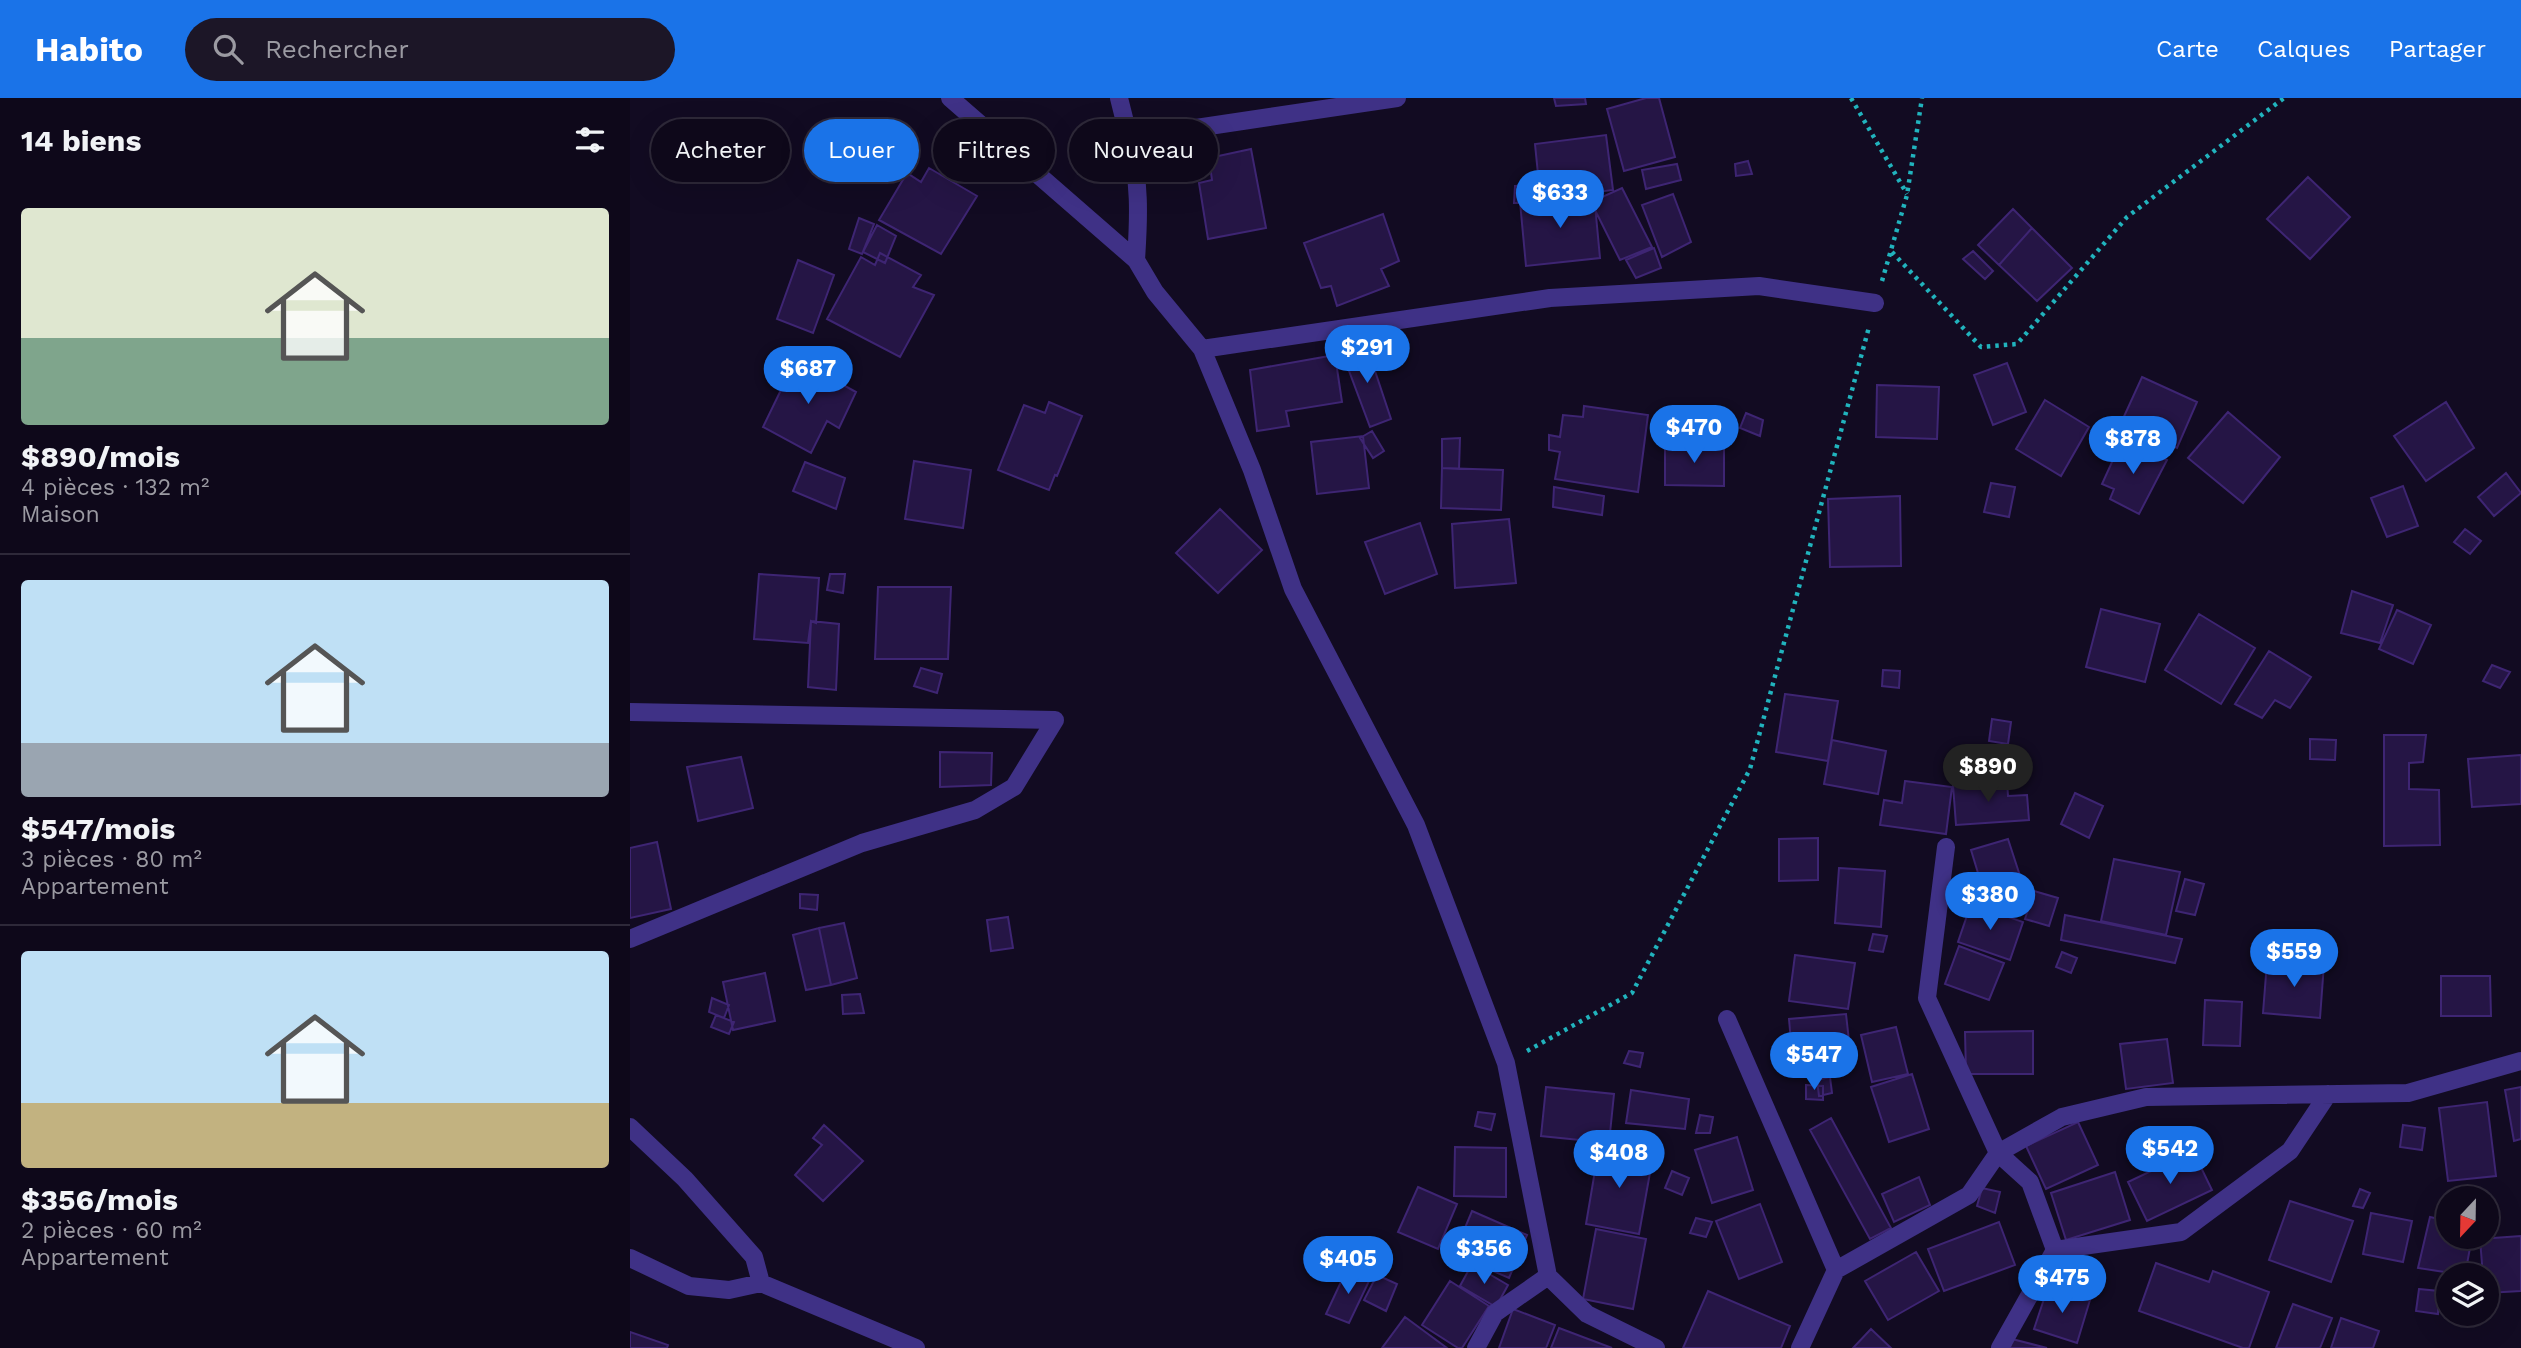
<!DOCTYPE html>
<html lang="fr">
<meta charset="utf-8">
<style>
body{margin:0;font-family:"Work Sans",sans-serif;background:#1c1627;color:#f1f3f6;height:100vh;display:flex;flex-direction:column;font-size:26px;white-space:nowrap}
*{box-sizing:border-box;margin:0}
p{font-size:23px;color:#9b9aa2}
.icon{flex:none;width:38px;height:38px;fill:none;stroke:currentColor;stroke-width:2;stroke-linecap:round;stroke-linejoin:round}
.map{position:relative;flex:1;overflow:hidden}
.sheet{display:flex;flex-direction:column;background:#0e081a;width:630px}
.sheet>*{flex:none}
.guide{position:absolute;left:21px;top:21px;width:665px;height:63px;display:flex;gap:14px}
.needle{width:46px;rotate:202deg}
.controls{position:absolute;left:1806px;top:1088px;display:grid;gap:14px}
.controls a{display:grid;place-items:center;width:63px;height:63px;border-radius:50%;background:#0e081a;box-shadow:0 7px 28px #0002,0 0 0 2px #2e2939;font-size:35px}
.price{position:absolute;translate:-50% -60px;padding:0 16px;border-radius:24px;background:#1a73e8;color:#fff;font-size:23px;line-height:46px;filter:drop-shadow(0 2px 4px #0008)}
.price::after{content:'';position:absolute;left:50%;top:42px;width:21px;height:16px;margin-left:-10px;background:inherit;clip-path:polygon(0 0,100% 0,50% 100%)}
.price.active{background:#222;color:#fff}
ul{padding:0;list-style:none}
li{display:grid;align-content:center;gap:14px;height:371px;padding:0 21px}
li+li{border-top:2px solid #2e2939}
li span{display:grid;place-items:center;height:217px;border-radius:7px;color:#555}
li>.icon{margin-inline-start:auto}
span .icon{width:126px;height:126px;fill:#fffc;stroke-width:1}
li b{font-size:30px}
h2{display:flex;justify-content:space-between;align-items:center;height:84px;padding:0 21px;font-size:30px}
.tag{padding:0 24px;border-radius:32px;background:#0e081a;box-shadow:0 7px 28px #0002,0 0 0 2px #2e2939;font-size:24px;line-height:63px}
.tag.active{background:#1a73e8;color:#fff}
header{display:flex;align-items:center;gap:42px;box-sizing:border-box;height:98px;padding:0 35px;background:#1a73e8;color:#fff}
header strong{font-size:33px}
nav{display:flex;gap:38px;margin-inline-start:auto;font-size:24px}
.search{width:490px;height:63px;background:#1c1627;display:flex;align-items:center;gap:18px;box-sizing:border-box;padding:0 24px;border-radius:38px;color:#9b9aa2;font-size:26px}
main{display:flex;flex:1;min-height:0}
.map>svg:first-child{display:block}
.building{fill:#251545;stroke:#3e2573;stroke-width:2}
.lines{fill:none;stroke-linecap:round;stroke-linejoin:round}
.path{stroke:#21b3bd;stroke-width:4.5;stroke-dasharray:3.5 5;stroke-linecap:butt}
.minor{stroke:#3f3186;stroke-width:18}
</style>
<header>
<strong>Habito</strong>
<div class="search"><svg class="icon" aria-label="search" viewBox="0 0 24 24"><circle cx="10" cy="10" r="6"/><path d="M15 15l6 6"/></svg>Rechercher</div>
<nav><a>Carte</a><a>Calques</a><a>Partager</a></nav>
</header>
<main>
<section class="sheet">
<h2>14 biens<svg class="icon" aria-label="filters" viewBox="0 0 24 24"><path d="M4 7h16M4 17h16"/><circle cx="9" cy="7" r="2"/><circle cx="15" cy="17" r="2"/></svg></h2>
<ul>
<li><span style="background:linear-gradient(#dfe7d0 60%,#7fa58c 0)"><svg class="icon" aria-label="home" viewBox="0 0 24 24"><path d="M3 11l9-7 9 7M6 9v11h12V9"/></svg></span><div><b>$890/mois</b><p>4 pièces · 132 m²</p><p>Maison</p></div></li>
<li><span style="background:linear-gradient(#bfe0f5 75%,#9aa5b1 0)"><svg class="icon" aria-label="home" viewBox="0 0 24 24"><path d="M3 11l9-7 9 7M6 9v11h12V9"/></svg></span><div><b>$547/mois</b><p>3 pièces · 80 m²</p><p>Appartement</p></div></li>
<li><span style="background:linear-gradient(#bfe0f5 70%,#c2b280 0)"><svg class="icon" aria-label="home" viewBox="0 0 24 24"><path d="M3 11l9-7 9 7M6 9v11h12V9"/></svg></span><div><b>$356/mois</b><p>2 pièces · 60 m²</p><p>Appartement</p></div></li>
</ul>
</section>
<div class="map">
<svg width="1891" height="1250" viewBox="0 0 1891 1250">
<rect width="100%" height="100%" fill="#120b22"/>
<path class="building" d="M924,0H955L956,6L926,8Z
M1016,0H1029L1045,59L994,73L977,11Z
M317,33L349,41L345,59L314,55Z
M976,37L983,92L921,100L919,84L909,86L905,46Z
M621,51L636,130L578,141L569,85L582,82L579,60Z
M1118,63L1122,76L1106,78L1105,66Z
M1047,66L1051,82L1016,91L1012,72Z
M299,70L347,98L311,156L249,122L277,75L291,84Z
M1678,79L1720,119L1680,161L1637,121Z
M905,87V104L884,105L885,88Z
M992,90L1022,149L990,162L961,104Z
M964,96L970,160L896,168L890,104Z
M1043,96L1061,144L1032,159L1012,107Z
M1383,111L1402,130L1369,167L1348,147Z
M753,116L769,163L751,171L759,188L707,208L701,188L691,190L674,145Z
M229,120L244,126L232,156L219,151Z
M247,127L266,138L255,165L233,154Z
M1402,130L1442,170L1407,203L1369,167Z
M1024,150L1031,170L1006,180L996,162Z
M1343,153L1363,173L1355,181L1333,161Z
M250,155L291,177L283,189L304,197L270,259L197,221L231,159L245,167Z
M168,162L204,177L183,235L147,221Z
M736,246L761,321L740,329L712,254Z
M705,257L712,304L656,313L659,328L627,333L620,272Z
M166,261L226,294L209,330L197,323L181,355L133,329Z
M1377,265L1396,314L1363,327L1344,277Z
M1512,279L1567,304L1547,350L1491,325Z
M1247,287L1309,289L1307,341L1246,339Z
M1415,302L1459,329L1431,378L1386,351Z
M419,304L452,318L427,378L425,377L419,392L368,372L394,307L415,315Z
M1816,304L1844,350L1796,383L1764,338Z
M954,308L1018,317L1008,394L925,381L930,354L919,352V337L930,339L933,317L953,319Z
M1598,314L1650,359L1613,405L1558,360Z
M1116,315L1133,322L1130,338L1110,330Z
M742,333L754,353L743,360L730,340Z
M733,338L739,390L687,396L681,344Z
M830,340L829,371L812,370V341Z
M1492,342L1537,362L1509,416L1480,401L1484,391L1472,386Z
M1035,347L1094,348V388L1035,387Z
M284,363L341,372L333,430L275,421Z
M175,364L215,380L206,411L163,393Z
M812,370L873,372L871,412L811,410Z
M1876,375L1891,395L1864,418L1848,399Z
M1361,385L1385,389L1379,419L1354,414Z
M1773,388L1788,428L1757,439L1741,400Z
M924,389L974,398L972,417L923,409Z
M1270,398L1271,468L1200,469L1198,401Z
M590,411L632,452L588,495L546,455Z
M879,421L886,485L825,490L822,426Z
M790,425L807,476L755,496L735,444Z
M1835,431L1851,443L1840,456L1824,444Z
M129,476L189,480L186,525L181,523L178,545L124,541Z
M200,476H215L213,495L197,492Z
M248,489H321L318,561H245Z
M1722,493L1763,507L1750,545L1711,535Z
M1471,511L1530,526L1515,584L1456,569Z
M1767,512L1801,527L1783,566L1749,551Z
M1569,516L1625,550L1591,606L1535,572Z
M181,523L209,526L206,592L178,589Z
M1639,553L1681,579L1660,610L1645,602L1632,620L1605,606Z
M1862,567L1880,574L1870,590L1853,583Z
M291,570L312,576L307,595L284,588Z
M1253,572L1270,573L1269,590L1252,588Z
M1155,596L1208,603L1198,663L1146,654Z
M1362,621L1381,624L1378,646L1359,643Z
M1754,637H1796L1793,664L1779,665V691L1809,692L1810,747L1754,748Z
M1680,641L1706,642L1705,662L1680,661Z
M1202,642L1256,653L1248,696L1194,686Z
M310,654L362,655L361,687L310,689Z
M1891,657V706L1842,709L1838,661Z
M111,659L123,710L68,723L57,669Z
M1275,683L1322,689L1316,736L1250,727L1254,702L1272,705Z
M1377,683L1378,698L1397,697L1399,722L1326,727L1323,687Z
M1445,695L1473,708L1459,740L1431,726Z
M1188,740V782L1149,783V741Z
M1378,741L1393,787L1355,798L1341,752Z
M27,744L41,811L0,820V750Z
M1484,761L1550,774L1536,837L1471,823Z
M1209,770L1255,773L1251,829L1205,825Z
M1555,781L1574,786L1565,817L1546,813Z
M1404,793L1428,800L1419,828L1395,821Z
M170,796L188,797L187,812L170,810Z
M1341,806L1393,824L1380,862L1328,844Z
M1435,817L1552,841L1545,865L1431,842Z
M378,819L383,850L361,853L357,822Z
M214,825L227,880L201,887L189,830Z
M189,830L201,887L176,892L163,837Z
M1243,836L1257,838L1253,854L1239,852Z
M1329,848L1374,865L1359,902L1315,886Z
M1432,854L1447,860L1441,875L1426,869Z
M1165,857L1225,865L1218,911L1159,903Z
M1637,864L1694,866L1690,920L1633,915Z
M135,875L145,923L103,932L93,884Z
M1811,878H1860L1861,918H1811Z
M230,896L234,915L213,916L212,897Z
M82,900L99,907L94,920L79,914Z
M1575,902L1612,904L1610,948L1573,947Z
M1216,916L1221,961L1163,967L1159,921Z
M86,917L104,924L99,936L81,929Z
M1266,929L1278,976L1242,984L1231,937Z
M1403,933V976H1336L1335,934Z
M1537,941L1543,985L1496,991L1490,946Z
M999,953L1013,955L1010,969L994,965Z
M1282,976L1299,1031L1259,1044L1241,989Z
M1200,979L1202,995L1189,998L1187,982Z
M1176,987L1193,988V1002L1176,1001Z
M916,989L984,996L979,1045L911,1038Z
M1891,989V1041L1884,1043L1875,992Z
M1001,992L1059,1001L1055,1031L996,1025Z
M1857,1004L1866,1078L1818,1083L1809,1010Z
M848,1014L865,1016L861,1032L845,1028Z
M1070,1017L1083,1019L1080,1035H1066Z
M1201,1020L1261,1130L1240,1141L1180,1032Z
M1448,1024L1468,1067L1416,1091L1396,1048Z
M194,1027L233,1063L193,1103L165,1077L192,1047L183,1040Z
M1773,1027L1795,1030L1792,1052L1770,1049Z
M1107,1039L1123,1092L1082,1105L1065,1052Z
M825,1049L876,1050V1099L824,1098Z
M969,1049L1023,1058L1009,1136L956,1126Z
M1563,1053L1582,1092L1517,1123L1498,1084Z
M1042,1073L1059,1080L1052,1097L1035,1090Z
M1485,1074L1500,1122L1436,1142L1421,1095Z
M1289,1079L1300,1107L1264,1124L1252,1096Z
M788,1089L827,1106L808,1151L768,1134Z
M1352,1090L1370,1094L1365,1115L1347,1108Z
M1730,1091L1740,1095L1733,1110L1723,1108Z
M1660,1103L1723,1123L1701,1184L1639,1162Z
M1130,1106L1152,1164L1109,1181L1086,1123Z
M842,1113L897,1137L879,1180L824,1156Z
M1741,1115L1782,1123L1773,1164L1733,1156Z
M1800,1119L1818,1123V1139H1842L1835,1177L1788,1170Z
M1066,1120L1082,1124L1076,1139L1060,1135Z
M1369,1124L1385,1167L1314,1193L1298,1151Z
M966,1131L1016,1141L1003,1211L953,1201Z
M1891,1138V1193L1857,1195V1178H1853L1850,1141Z
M1286,1154L1309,1193L1258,1222L1235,1183Z
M1526,1165L1579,1184L1583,1173L1639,1194L1619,1250H1613L1509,1213Z
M842,1166L878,1187L866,1209L830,1188Z
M717,1171L740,1181L719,1225L696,1216Z
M747,1177L767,1186L756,1213L734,1202Z
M820,1183L859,1208L832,1250H828L792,1227Z
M1418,1189L1460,1202L1447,1245L1404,1231Z
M1789,1191L1809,1193L1808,1216L1786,1213Z
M1078,1193L1160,1228L1151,1250H1053Z
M1663,1206L1702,1220L1690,1250H1646Z
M883,1211L925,1227L916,1250H869Z
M775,1219L817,1250H752Z
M1711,1220L1749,1233L1743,1250H1701Z
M929,1230L982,1250H921Z
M1241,1231L1261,1250H1223Z
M0,1234L38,1247L37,1250H0Z
M1382,1241L1417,1250H1380Z"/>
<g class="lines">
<path class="path" d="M1221,0L1277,96
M1262,154L1351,249L1387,246L1497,119L1654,0
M1252,183L1277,97L1292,0
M897,953L1002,895L1120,671L1239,229"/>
<path class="minor" d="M320,0L506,162L525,194L572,251L622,372L663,491L786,727L876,965L918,1178L957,1216L1026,1250
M489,0L499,40L767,0
M499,40C510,84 509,117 506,162
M572,251L920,200L1129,188L1245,205
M0,614L425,622L384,689L345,712L232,745L0,841
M1316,749L1297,900L1368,1055L1400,1084L1425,1152L1370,1250
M1097,921L1206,1172
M0,1029L55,1081L124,1159L131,1185
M1425,1152L1551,1134L1660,1053L1698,996
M0,1160L59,1188L99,1192L131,1185L286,1250
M846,1250L865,1215L918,1178
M1170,1250L1206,1172L1339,1097L1368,1055L1432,1019L1516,999L1778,995L1891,963"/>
</g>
</svg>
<div class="controls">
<a><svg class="needle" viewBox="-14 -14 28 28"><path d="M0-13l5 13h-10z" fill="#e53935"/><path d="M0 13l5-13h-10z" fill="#9b9aa2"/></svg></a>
<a><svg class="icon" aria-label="layers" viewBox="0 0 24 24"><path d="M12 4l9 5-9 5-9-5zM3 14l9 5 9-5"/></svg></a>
</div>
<b class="price" style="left:930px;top:132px">$633</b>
<b class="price" style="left:737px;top:287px">$291</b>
<b class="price" style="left:178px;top:308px">$687</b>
<b class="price" style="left:1064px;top:367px">$470</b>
<b class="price" style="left:1503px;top:378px">$878</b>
<b class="price active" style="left:1358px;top:706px">$890</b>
<b class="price" style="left:1360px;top:834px">$380</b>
<b class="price" style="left:1664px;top:891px">$559</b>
<b class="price" style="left:1184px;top:994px">$547</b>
<b class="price" style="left:1540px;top:1088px">$542</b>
<b class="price" style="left:989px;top:1092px">$408</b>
<b class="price" style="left:854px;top:1188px">$356</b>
<b class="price" style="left:718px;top:1198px">$405</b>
<b class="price" style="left:1432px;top:1217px">$475</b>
<div class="guide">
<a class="tag">Acheter</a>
<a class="tag active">Louer</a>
<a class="tag">Filtres</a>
<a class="tag">Nouveau</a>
</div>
</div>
</main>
